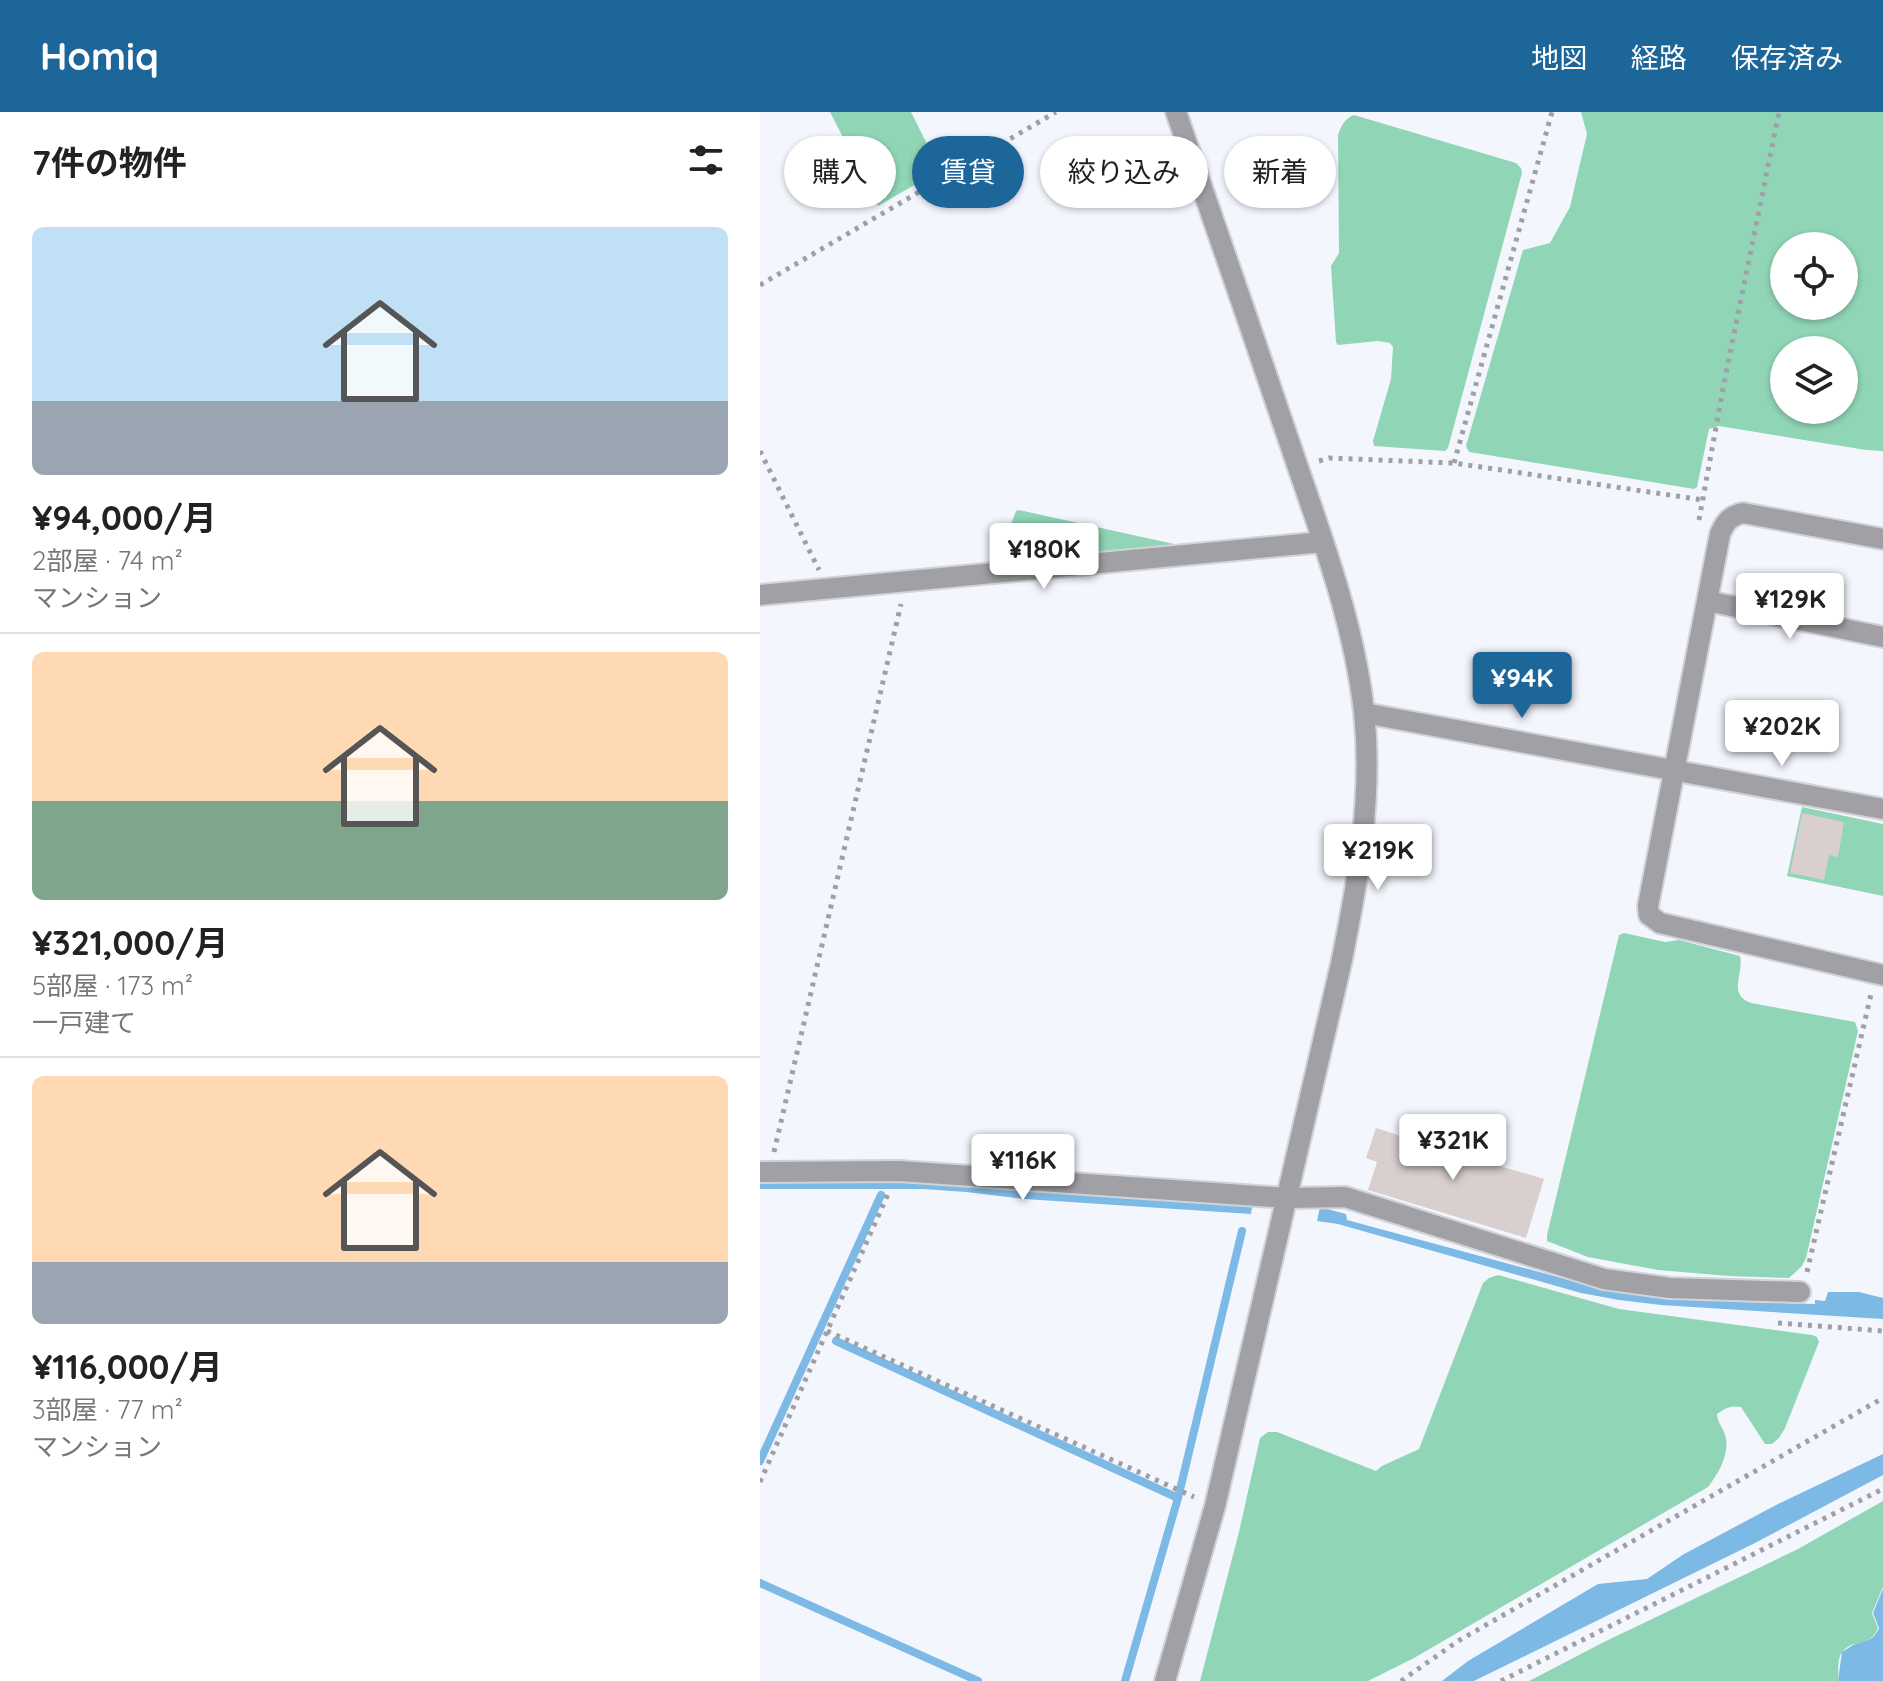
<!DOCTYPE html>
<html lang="ja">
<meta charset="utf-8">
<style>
body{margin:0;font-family:Quicksand,"Noto Sans JP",sans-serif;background:#f6f6f6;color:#222;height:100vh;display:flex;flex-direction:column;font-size:30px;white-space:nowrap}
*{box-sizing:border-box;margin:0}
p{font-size:26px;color:#767676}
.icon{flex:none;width:44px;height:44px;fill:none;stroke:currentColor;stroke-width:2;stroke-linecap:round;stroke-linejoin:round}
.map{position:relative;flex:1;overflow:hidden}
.side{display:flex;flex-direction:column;background:#fff;width:760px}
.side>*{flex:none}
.top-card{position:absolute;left:24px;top:24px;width:760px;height:72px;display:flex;gap:16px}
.tools{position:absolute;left:1010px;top:120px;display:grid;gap:16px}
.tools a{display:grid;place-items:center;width:88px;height:88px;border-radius:50%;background:#fff;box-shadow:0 2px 6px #0004;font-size:40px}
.price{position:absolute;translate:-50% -68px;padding:0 18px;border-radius:8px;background:#fff;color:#222;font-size:26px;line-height:52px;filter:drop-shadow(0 2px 4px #0008)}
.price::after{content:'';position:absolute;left:50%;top:48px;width:24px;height:18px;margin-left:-12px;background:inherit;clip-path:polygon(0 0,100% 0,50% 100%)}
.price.active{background:#1d669a;color:#fff}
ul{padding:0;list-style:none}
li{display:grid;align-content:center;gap:16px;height:424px;padding:0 32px}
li+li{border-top:2px solid #e0e0e0}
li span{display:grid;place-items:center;height:248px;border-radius:12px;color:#555}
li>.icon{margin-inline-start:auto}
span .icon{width:144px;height:144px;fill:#fffc;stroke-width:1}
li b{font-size:34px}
h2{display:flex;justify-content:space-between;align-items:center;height:96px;padding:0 32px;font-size:34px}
.pill{padding:0 28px;border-radius:36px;background:#fff;box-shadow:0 2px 6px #0004;font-size:28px;line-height:72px}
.pill.active{background:#1d669a;color:#fff}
header{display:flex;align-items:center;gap:48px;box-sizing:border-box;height:112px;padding:0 40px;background:#1d669a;color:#fff}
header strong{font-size:38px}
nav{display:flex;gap:44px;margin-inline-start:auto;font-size:28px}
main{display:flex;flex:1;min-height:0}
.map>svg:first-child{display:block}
.green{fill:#90d5b5;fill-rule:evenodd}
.water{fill:#7db9e5}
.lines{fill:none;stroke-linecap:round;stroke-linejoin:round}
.stream{stroke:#7db9e5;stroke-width:8}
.building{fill:#d9cfcf}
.minor-casing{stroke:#d1d3da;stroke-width:24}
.path{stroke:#9fa0a6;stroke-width:5;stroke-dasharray:4 6;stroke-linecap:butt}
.minor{stroke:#a1a0a4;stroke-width:20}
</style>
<header>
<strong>Homiq</strong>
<nav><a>地図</a><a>経路</a><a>保存済み</a></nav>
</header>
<main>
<section class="side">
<h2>7件の物件<svg class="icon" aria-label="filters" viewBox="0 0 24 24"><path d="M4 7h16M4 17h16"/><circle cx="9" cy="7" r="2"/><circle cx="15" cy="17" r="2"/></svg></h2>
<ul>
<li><span style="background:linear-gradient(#bfe0f5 70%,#9aa5b1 0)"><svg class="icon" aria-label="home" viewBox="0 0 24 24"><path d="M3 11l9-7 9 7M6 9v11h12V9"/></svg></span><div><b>¥94,000/月</b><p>2部屋 · 74 m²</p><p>マンション</p></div></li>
<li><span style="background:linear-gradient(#ffd9b3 60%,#7fa58c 0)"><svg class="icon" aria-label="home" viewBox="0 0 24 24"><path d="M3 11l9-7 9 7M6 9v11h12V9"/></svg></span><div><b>¥321,000/月</b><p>5部屋 · 173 m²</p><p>一戸建て</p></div></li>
<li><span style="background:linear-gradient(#ffd9b3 75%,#9aa5b1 0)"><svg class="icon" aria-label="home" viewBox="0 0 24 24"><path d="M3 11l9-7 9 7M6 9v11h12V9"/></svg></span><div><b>¥116,000/月</b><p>3部屋 · 77 m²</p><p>マンション</p></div></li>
</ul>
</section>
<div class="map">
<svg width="1123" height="1569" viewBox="0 0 1123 1569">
<rect width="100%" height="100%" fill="#f4f6fe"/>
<path class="green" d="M70,0H151L179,56L177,60L118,94Z
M821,0H1123V339L1106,338L959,314L949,317L937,375L934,377L709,340L706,334L763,138L790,131L810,95L818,60L827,22ZM1084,134V194H1024V134ZM1084,238V298H1024V238Z
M594,3L756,51L761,56L762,61L688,336L685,339L614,334L613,329L631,267L633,235L630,231L618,229L578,233L576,230L571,154L579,141L578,23C581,14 585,6 594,3Z
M259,398L423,434L421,436L237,450L256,399Z
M1042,695L1123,712V784L1027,764Z
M864,821L905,830L919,828L980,844C984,863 967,882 991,891L1095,910L1098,919L1046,1146L1042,1154L1029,1166L969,1164L898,1158L828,1145L787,1129V1123L859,823Z
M738,1163L859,1197L1052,1223L1057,1225L1059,1230L1025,1316L1019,1326L1012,1332H1005L981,1295C971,1293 965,1296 957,1302C958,1311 961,1313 964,1320C972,1339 959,1361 948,1375L654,1546L608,1569H440L479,1420L500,1326L508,1320H517L616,1359L622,1354L659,1337L723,1171L729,1166Z
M1123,1389V1475L1112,1501L1118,1516C1109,1538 1091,1525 1081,1542C1077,1549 1079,1561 1078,1569H769L844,1530L1038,1437Z"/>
<path class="water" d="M39,1068L167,1070L492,1095L491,1102L265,1087L206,1080L163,1077H0V1071Z
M560,1095L586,1102L587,1108L846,1178L980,1190L1055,1192V1188L1065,1189L1068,1180H1099L1123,1186V1207L901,1193L859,1188L821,1181L578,1112L557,1109Z
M1123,1342V1363L995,1431L714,1569H682L708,1549L838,1472L887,1467L924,1442L1018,1392Z
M1123,1477V1569H1078L1082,1540C1086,1538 1089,1535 1093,1533C1106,1528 1113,1530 1119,1516L1113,1501Z"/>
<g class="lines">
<path class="stream" d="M76,1229L418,1386
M0,1349L121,1083
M0,1471L218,1569
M365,1569L418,1386L482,1119"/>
</g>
<path class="building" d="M1042,701L1084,710L1078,745L1069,743L1064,768L1030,761Z
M616,1016L660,1030L663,1022L722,1040L720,1048L784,1067L766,1126L608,1078L617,1050L606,1046Z"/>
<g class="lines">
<g class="minor-casing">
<path id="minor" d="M1123,427L983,401C970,404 965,410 960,422L888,794L889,803L900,811L1123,863
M0,483L563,430
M947,489L1123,525
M604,601L1123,697
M0,1060L139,1059L527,1086L585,1085L844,1167L910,1176L1040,1180
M405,1569L455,1394L581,852C598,769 613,685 604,600C594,510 561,423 532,338C494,225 455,113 416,0"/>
</g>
<path class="path" d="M0,173L296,0
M0,339L59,458
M559,349L569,346L694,351L943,388
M694,351L792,0
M939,408L965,266L1019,0
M14,1040L141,492
M1047,1160L1111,882
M1018,1211L1123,1219
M67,1219L434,1385
M0,1370L128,1082
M641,1569L698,1529L1123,1286
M741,1569L1123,1377"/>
<use href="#minor" class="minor"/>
</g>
</svg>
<div class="tools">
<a><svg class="icon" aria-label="locate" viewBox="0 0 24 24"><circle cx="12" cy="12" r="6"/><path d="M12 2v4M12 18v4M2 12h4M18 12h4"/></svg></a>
<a><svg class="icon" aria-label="layers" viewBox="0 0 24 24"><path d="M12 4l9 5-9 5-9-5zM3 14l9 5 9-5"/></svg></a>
</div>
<b class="price" style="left:284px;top:479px">¥180K</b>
<b class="price" style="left:1030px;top:529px">¥129K</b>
<b class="price active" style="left:762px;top:608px">¥94K</b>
<b class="price" style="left:1022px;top:656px">¥202K</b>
<b class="price" style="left:618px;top:780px">¥219K</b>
<b class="price" style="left:693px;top:1070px">¥321K</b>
<b class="price" style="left:263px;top:1090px">¥116K</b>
<div class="top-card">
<a class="pill">購入</a>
<a class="pill active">賃貸</a>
<a class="pill">絞り込み</a>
<a class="pill">新着</a>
</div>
</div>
</main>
